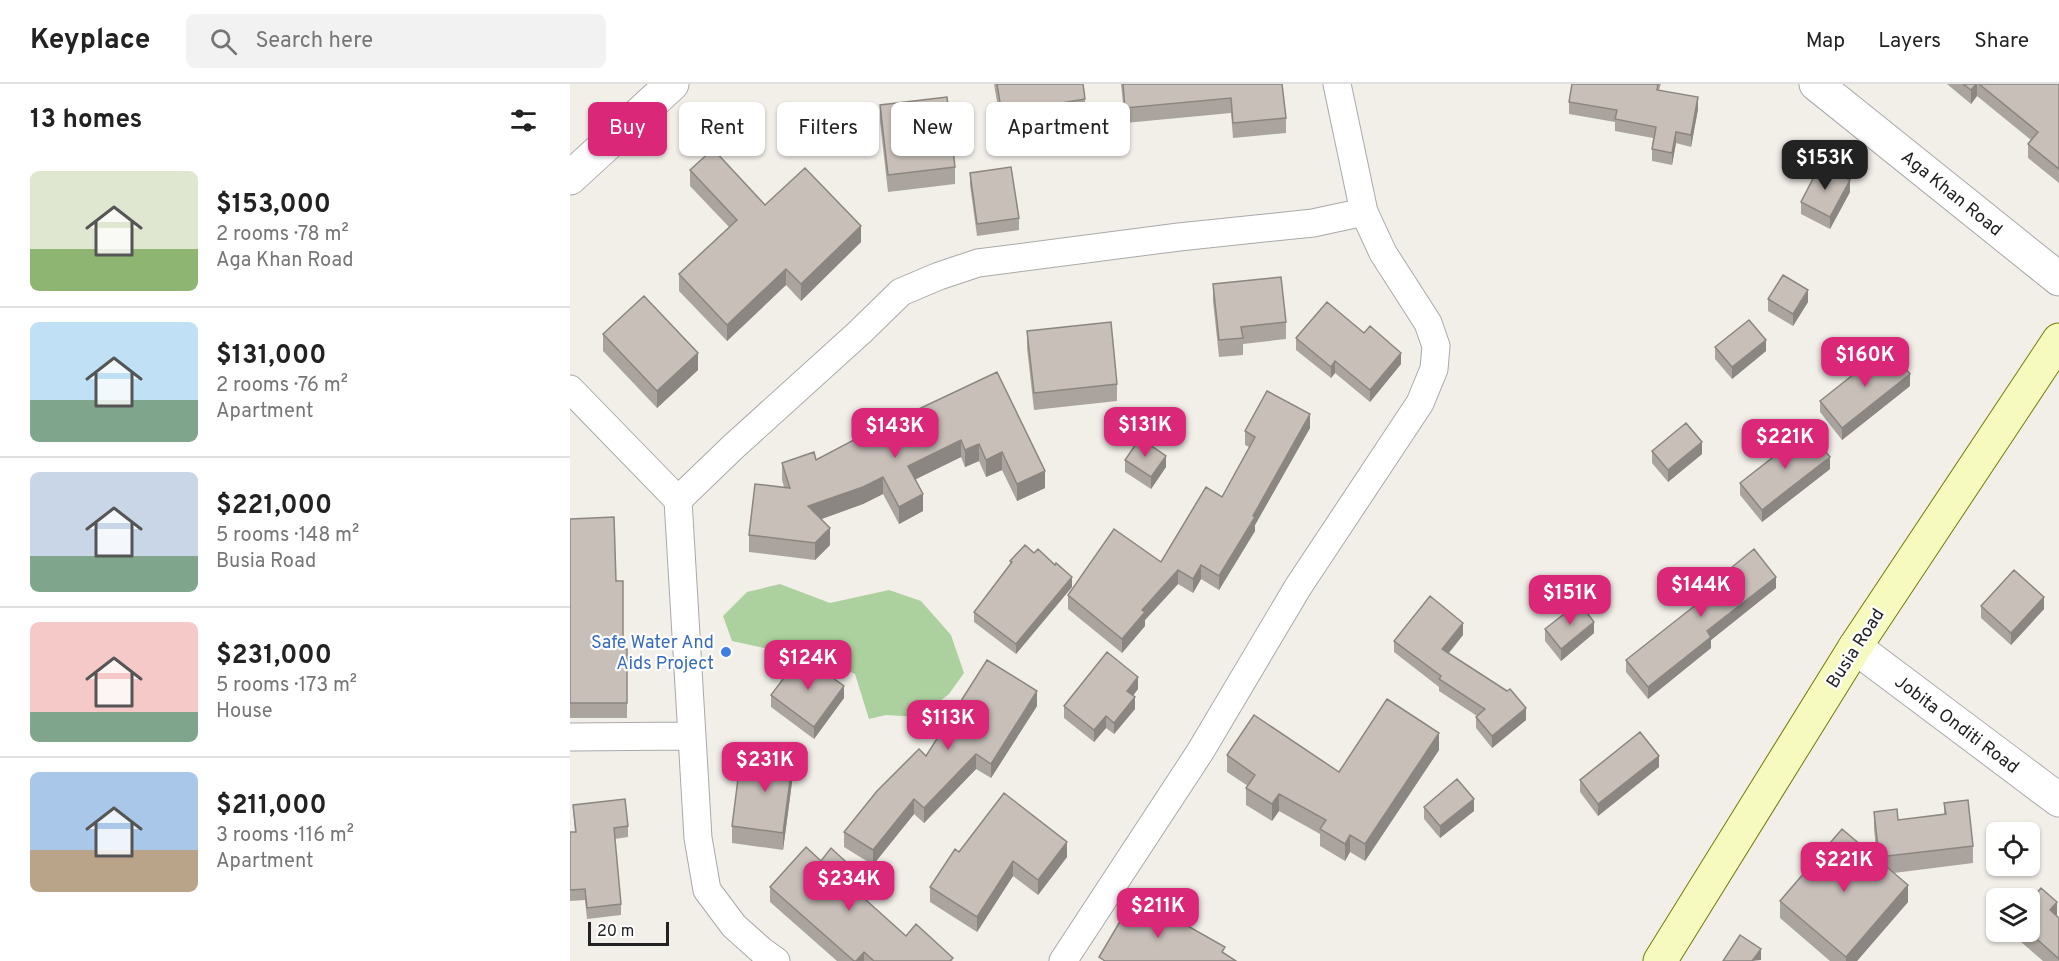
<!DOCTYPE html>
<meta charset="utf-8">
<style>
body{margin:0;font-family:Overpass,sans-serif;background:#f2f2f2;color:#222;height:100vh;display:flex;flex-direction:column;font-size:22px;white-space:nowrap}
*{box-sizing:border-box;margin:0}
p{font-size:20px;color:#767676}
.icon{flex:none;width:33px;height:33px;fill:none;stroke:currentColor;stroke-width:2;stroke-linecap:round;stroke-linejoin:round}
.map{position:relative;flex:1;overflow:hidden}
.sheet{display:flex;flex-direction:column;background:#fff;width:570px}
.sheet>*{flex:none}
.banner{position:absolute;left:18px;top:18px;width:570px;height:54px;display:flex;gap:12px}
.controls{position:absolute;left:1416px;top:738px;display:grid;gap:12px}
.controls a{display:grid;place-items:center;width:54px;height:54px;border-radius:9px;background:#fff;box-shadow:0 2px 4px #0004;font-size:30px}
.scale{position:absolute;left:18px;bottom:15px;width:81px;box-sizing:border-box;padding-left:6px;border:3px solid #222;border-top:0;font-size:16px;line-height:21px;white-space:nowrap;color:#222;-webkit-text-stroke:4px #fff;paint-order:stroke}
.price{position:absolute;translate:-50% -51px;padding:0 14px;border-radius:12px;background:#db2777;color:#fff;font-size:20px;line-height:39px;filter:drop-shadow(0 2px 3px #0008)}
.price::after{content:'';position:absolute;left:50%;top:36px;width:18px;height:14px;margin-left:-9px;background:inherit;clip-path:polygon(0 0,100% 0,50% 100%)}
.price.active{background:#222;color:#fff}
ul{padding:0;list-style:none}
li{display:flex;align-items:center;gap:18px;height:150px;padding:0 30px}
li+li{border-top:2px solid #e0e0e0}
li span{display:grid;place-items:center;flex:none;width:168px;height:120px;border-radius:9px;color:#555}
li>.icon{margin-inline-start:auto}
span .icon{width:72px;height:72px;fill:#fffc;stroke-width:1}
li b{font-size:26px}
h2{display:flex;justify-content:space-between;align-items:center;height:72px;padding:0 30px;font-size:26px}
.tag{padding:0 21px;border-radius:9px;background:#fff;box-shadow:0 2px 4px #0004;font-size:21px;line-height:54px}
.tag.active{background:#db2777;color:#fff}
header{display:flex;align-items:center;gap:36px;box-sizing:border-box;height:84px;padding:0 30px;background:#fff;border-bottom:2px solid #e0e0e0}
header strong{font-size:28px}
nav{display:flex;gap:33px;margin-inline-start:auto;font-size:21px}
.search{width:420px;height:54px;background:#f2f2f2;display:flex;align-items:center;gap:15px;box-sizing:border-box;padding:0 21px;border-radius:9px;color:#767676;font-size:22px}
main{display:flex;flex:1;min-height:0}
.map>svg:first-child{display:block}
.forest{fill:#add19e}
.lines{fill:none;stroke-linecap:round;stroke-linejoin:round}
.minor-casing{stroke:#a9a9a9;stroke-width:29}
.tertiary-casing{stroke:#a9a9a9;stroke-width:35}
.secondary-casing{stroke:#707d05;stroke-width:35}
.minor{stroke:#fff;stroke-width:27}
.tertiary{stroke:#fff;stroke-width:33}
.secondary{stroke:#f7fabf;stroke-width:33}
.wall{fill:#aba49e}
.shaded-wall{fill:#8b8681}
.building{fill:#c7bfb8;stroke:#8b8681;stroke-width:1.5}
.shop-dot{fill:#3f7fe0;stroke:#fff;stroke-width:2}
.labels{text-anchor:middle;stroke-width:4.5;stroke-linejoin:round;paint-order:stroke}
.street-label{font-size:18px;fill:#222;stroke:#fff}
.shop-label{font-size:18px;fill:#366cbe;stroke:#fff;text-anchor:end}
</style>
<header>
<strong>Keyplace</strong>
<div class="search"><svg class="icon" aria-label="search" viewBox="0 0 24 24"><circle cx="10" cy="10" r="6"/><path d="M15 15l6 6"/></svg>Search here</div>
<nav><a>Map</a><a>Layers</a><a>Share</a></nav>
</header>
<main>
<section class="sheet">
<h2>13 homes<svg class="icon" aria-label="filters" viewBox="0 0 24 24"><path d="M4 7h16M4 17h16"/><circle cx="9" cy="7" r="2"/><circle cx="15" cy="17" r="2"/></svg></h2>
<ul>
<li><span style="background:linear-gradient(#dfe7d0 65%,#8fb573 0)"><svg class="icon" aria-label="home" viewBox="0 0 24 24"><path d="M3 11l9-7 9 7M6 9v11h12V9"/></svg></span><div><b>$153,000</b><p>2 rooms · 78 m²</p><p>Aga Khan Road</p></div></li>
<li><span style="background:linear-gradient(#bfe0f5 65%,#7fa58c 0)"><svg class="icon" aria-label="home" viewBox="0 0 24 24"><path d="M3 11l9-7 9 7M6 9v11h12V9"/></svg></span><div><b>$131,000</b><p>2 rooms · 76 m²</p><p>Apartment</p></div></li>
<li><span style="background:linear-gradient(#c9d6e8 70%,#7fa58c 0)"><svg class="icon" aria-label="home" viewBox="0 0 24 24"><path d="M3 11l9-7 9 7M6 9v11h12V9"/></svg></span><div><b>$221,000</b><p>5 rooms · 148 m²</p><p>Busia Road</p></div></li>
<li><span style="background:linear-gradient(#f6c9c9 75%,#7fa58c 0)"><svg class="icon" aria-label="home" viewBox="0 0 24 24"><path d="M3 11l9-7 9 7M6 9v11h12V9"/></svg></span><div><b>$231,000</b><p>5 rooms · 173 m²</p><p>House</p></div></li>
<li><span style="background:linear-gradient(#a9c7e8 65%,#b9a48a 0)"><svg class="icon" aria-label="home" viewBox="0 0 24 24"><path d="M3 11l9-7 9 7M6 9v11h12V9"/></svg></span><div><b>$211,000</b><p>3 rooms · 116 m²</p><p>Apartment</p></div></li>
</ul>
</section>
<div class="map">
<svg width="1489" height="877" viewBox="0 0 1489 877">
<rect width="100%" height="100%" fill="#f2efe9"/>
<path class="forest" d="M210,500L260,519L319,506L351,517L381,551L394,589L379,610L350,633L316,631L299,635L285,590L254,577L162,557L153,532L177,508Z"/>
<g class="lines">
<g class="minor-casing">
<path id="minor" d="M0,305L108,416
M0,653L121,652
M206,877L192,867L164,842L137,806L128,754L108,416L163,363L290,248L331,208L369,192L408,179L609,153L743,139L794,128L767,0
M493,877L630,668L728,503L850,319L864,285L866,262L858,239L813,169L794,128"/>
</g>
<g class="tertiary-casing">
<path id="tertiary" d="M1246,0L1489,195
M0,94L102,0
M1285,563L1489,716"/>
</g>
<g class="secondary-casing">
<path id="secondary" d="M1090,877L1285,563L1489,256"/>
</g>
<use href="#minor" class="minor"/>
<use href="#tertiary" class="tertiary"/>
<use href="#secondary" class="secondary"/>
</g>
<path class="wall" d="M424,0H513L515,15V32L493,36V44L433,54Z
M551,0H712L716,34V49L663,54L661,29L555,39Z
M1002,0H1091L1089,6L1128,25L1121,63L1106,59L1102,81L1082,77V65L1083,54L1045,47V38L999,30V18Z
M1377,0H1489V99L1458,74V60L1461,56L1407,12L1401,20Z
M310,21L385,83V100L318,108L310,38Z
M120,86L195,121L291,158L231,217L216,201L157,257L109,207V190L159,143L120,102Z
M400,89L449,134V146L407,152L400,101Z
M1280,108L1260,145L1231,130V118Z
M643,200L716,238V255L673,260V271L649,273L643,217Z
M1198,215L1238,218L1223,242L1198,227Z
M457,247L547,300V317L464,326L457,264Z
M33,250L128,286L87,324L33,267Z
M726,254L831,280L800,318L765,289L761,294L726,266Z
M1145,263L1196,267L1162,295L1145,275Z
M427,288L475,404L447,417L432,386L416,393L409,377L395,383L391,373L346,395L353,427L329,440L313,410L293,420L251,435L260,461L245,476L179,468V451L214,403L212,396V379L246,376L334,332Z
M1340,302L1272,356L1250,328V317Z
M740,344L685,441V447L649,506L631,495L623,509L608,500L575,536V542L552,569L498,525V511L591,478L652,413L679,363L675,361V347Z
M1082,367L1132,370L1098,398L1082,379Z
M555,376L596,383L581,405L555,388Z
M1260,385L1192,438L1170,411V399Z
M0,435L46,497L53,565H57V634H0Z
M464,469L502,503L446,570L404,538V528L440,481V477Z
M1206,504L1141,556V564L1078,615L1056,588V576L1128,520V511Z
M1411,522L1474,525L1441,561L1411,534Z
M975,545L1024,549L991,577L975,557Z
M893,551L879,569L956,636L922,664L906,644V633L907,632L869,607V603L824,568V557Z
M568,605L563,612L565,625L544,650L536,644L524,658L494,634V622Z
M201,611L274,614L244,655L201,623Z
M467,622L421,694L406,685L354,739L344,730L303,781L274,763V748L356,672Z
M869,666L795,777L780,768L775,777L750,762V750L709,727L702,737L676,721V704L678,702L657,688V671L769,688Z
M224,683L213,766L162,759V742L190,689Z
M1089,683L1028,732L1010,708V696Z
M1374,719L1403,762V779L1324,789L1338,818L1287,877H1260L1210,834V817L1307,775L1304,745V728L1328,736L1374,730Z
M3,721L58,742V753L45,755L51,820V831L17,835L15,816L0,817V748H5Z
M854,723L904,727L870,754L854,735Z
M389,768L497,773L468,811L443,792L407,848L360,818V803Z
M286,802L283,805L336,852L383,877H267L200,818V803Z
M1487,832L1489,834V877H1473L1443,851V848H1460Z"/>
<path class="shaded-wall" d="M1406,0H1407V12L1401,20V6Z
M1128,13V25L1121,63V51Z
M1106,48V59L1102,81V69Z
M1280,96V108L1260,145V133Z
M291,142V158L231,217V200Z
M216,185V201L157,257V241Z
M1238,206V218L1223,242V230Z
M1196,256V267L1162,295V283Z
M128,269V286L87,324V307Z
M831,269V280L800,318V306Z
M765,277V289L761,294V283Z
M1340,290V302L1272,356V344Z
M740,330V344L685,441V447L649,506V492Z
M391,356V373L338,399V382Z
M1132,358V370L1098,398V386Z
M409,360V377L395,383V366Z
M432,368V386L416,393V376Z
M596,372V383L581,405V393Z
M1260,373V385L1192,438V426Z
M475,387V404L447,417V400Z
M313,393V410L293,420L238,440V422Z
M353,410V427L329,440V423Z
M260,444V461L245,476V459Z
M631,481V495L623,509V495Z
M608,486V500L575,536V542L552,569V555L572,526Z
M502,493V503L446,570V560Z
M1206,493V504L1141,556V564L1078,615V603L1137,547Z
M1474,513V525L1441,561V549Z
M1024,538V549L991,577V565Z
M893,539V551L872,577V565Z
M568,593V605L557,619V607Z
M274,602V614L244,655V643Z
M467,607V622L421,694V680Z
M565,613V625L544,650V639Z
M956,624V636L922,664V652Z
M536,632V644L524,658V646Z
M869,649V666L795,777V760Z
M224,666V683L213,766V749Z
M406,670V685L354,739V724Z
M1089,672V683L1028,732V720Z
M709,710V727L702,737V720Z
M344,715V730L303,781V766Z
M904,715V727L870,754V742Z
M780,751V768L775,777V760Z
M497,758V773L468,811V796Z
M443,777V792L407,848V833Z
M286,787V802L277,814V799Z
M1338,801V818L1287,877H1276V873Z
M1487,818V835L1480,826Z
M1191,865V876L1182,877Z
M294,868V877H286Z"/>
<path class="building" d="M427,0H513L515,15L491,19L493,27L433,37Z
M553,0H712L716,34L663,39L661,14L555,24Z
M1002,0H1088L1087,6L1128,13L1121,51L1106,48L1102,69L1082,65L1086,43L1045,35L1047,26L999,18Z
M1393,0H1406L1401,6Z
M1409,0H1489V85L1458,60L1468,48Z
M377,13L385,83L318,91L310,21Z
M143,65L195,121L235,84L291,142L231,200L216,185L157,241L109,190L167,136L120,86Z
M1250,81L1280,96L1260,133L1231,118Z
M441,83L449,134L407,140L400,89Z
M1213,191L1238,206L1223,230L1198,215Z
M711,193L716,238L671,243L673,254L649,256L643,200Z
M74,212L128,269L87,307L33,250Z
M757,218L794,249L800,242L831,269L800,306L765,277L761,283L726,254Z
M1179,236L1196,256L1162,283L1145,263Z
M541,238L547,300L464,309L457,247Z
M1318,263L1340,290L1272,344L1250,317Z
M427,288L475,387L447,400L432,368L416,376L409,360L395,366L391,356L338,382L353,410L329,423L313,393L293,403L238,422L260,444L245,459L179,451L185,400L220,404L212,379L244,368L246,376L333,330L334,332Z
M697,307L740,330L683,432L685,433L649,492L631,481L623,495L608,486L572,526L575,528L552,555L498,511L544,445L591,478L636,403L652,413L685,353L675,347Z
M1116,339L1132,358L1098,386L1082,367Z
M1238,346L1260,373L1192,426L1170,399Z
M570,354L596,372L581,393L555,376Z
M44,433L46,497H53V565H57V619H0V435Z
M455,461L464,469L468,465L485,481L486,479L502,493L446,560L404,528L442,478L440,477Z
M1184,465L1206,493L1137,547L1141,553L1078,603L1056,576L1132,516L1128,511Z
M1444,486L1474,513L1441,549L1411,522Z
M860,512L893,539L872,565L937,607L940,605L956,624L922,652L906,633L915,625L869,595L871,592L824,557Z
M1009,518L1024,538L991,565L975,545Z
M537,568L568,593L557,607L565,613L544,639L536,632L524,646L494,622Z
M231,571L274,602L244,643L201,611Z
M417,576L467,607L421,680L406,670L354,724L344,715L303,766L274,748L307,707L349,665L356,672Z
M817,615L869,649L795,760L780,751L775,760L750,745L756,736L709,710L702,720L676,704L685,691L657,671L684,631L769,688Z
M1070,648L1089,672L1028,720L1010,696Z
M193,662L224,666L213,749L162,742L169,687L190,689Z
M887,695L904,715L870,742L854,723Z
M434,709L497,758L468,796L443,777L407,833L360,803L385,765L389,768Z
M55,715L58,742L44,744L51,820L17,824L15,805L0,806V748H6L3,721Z
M1398,716L1403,762L1309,773L1304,728L1327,725L1328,736L1376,730L1374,719Z
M1272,745L1338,801L1276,873L1210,817Z
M236,763L251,777L261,764L286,787L277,799L336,852L346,840L383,874L380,877H304L294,868L286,877H284L200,803Z
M1471,804L1487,818L1480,826L1489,834V875L1459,848L1460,816Z
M565,812L655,863L652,868L666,877H535L529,873Z
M1170,851L1191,865L1182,877H1153Z"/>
<circle class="shop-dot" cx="156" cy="568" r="6"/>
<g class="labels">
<g class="street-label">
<text transform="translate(1382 109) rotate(39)" y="6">Aga Khan Road</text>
<text transform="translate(1285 564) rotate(-57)" y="6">Busia Road</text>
<text transform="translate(1387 640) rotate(37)" y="6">Jobita Onditi Road</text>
</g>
<g class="shop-label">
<text x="144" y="564">Safe Water And<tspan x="144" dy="21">Aids Project</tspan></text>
</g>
</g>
</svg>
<div class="controls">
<a><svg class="icon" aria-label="locate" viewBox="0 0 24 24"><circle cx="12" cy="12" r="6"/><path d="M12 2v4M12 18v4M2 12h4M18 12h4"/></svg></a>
<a><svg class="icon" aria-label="layers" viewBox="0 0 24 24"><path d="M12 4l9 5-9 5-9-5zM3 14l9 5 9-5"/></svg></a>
</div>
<div class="scale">20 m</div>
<b class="price active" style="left:1255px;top:107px">$153K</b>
<b class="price" style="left:1295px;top:304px">$160K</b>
<b class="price" style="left:575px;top:374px">$131K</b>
<b class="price" style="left:325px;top:375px">$143K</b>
<b class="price" style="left:1215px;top:386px">$221K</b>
<b class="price" style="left:1131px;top:534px">$144K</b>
<b class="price" style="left:1000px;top:542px">$151K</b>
<b class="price" style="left:238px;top:607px">$124K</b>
<b class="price" style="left:378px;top:667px">$113K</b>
<b class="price" style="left:195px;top:709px">$231K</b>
<b class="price" style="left:1274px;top:809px">$221K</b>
<b class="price" style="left:279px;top:828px">$234K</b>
<b class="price" style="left:588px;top:855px">$211K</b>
<div class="banner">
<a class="tag active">Buy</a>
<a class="tag">Rent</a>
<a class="tag">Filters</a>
<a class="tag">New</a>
<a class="tag">Apartment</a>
</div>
</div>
</main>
